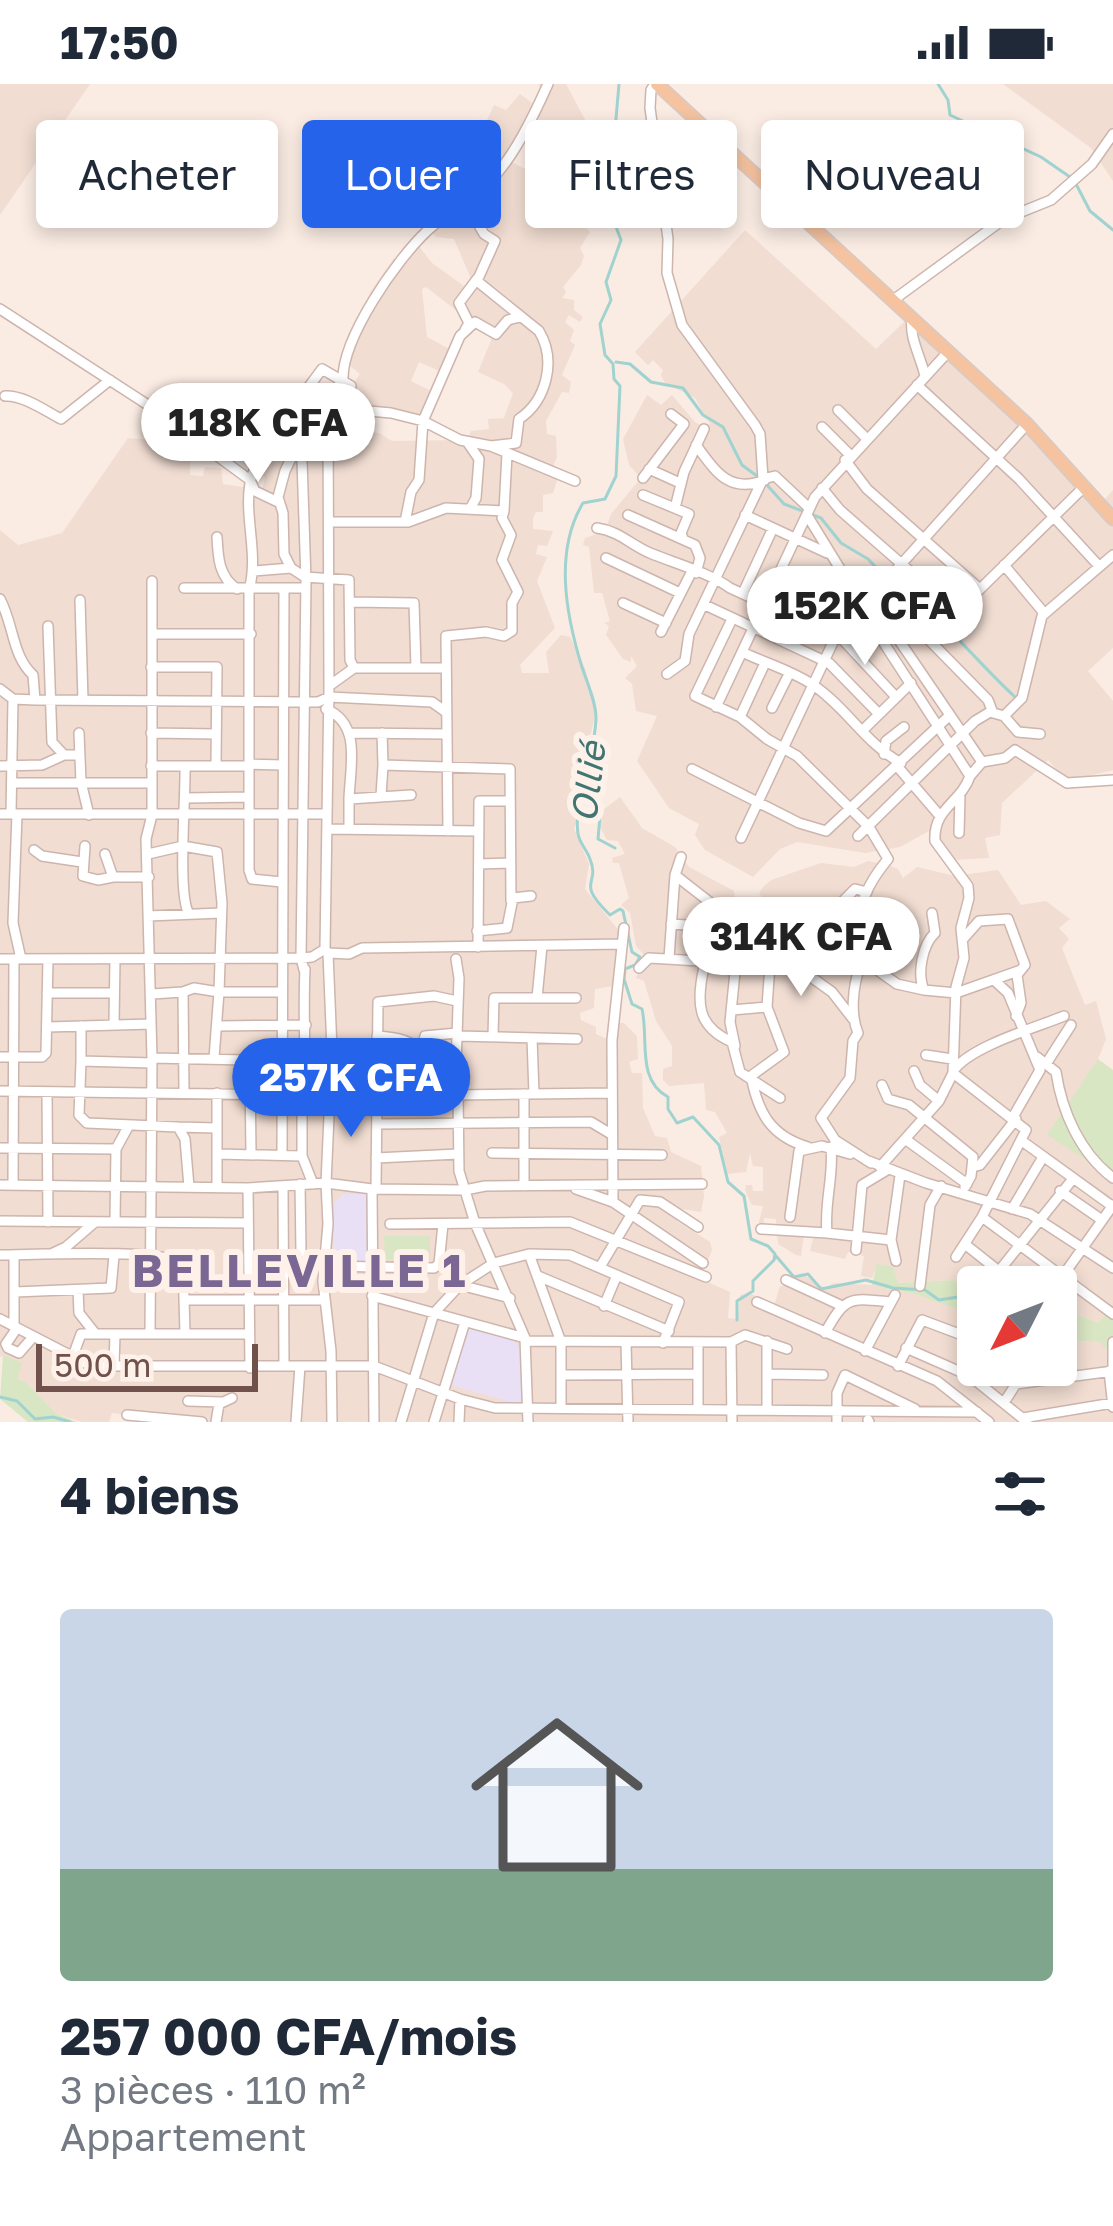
<!DOCTYPE html>
<html lang="fr">
<meta charset="utf-8">
<style>
body{margin:0;font-family:"Golos Text",sans-serif;background:#f6f6f7;color:#1f2937;height:100vh;display:flex;flex-direction:column;font-size:45px;white-space:nowrap}
*{box-sizing:border-box;margin:0}
p{font-size:39px;color:#747a83}
.icon{flex:none;width:66px;height:66px;fill:none;stroke:currentColor;stroke-width:2;stroke-linecap:round;stroke-linejoin:round}
.map{position:relative;height:1338px;overflow:hidden}
.details{display:flex;flex-direction:column;background:#fff;flex:1}
.details>*{flex:none}
.hud{position:absolute;left:36px;top:36px;width:1041px;height:108px;display:flex;gap:24px}
.needle{width:78px;rotate:228deg}
.buttons{position:absolute;left:957px;top:1182px;display:grid;gap:24px}
.buttons a{display:grid;place-items:center;width:120px;height:120px;border-radius:12px;background:#fff;box-shadow:0 6px 18px #0003;font-size:60px}
.scale{position:absolute;left:36px;bottom:30px;width:222px;box-sizing:border-box;padding-left:12px;border:6px solid #70514b;border-top:0;font-size:33px;line-height:42px;white-space:nowrap;color:#70514b;-webkit-text-stroke:9px #fef1e9;paint-order:stroke}
.price{position:absolute;translate:-50% -102px;padding:0 27px;border-radius:42px;background:#fff;color:#222;font-size:39px;line-height:78px;filter:drop-shadow(0 3px 6px #0008)}
.price::after{content:'';position:absolute;left:50%;top:72px;width:36px;height:27px;margin-left:-18px;background:inherit;clip-path:polygon(0 0,100% 0,50% 100%)}
.price.current{background:#2563eb;color:#fff}
ul{padding:0;list-style:none}
li{display:grid;align-content:center;gap:24px;height:636px;padding:0 60px}
li span{display:grid;place-items:center;height:372px;border-radius:12px;color:#555}
li>.icon{margin-inline-start:auto}
span .icon{width:216px;height:216px;fill:#fffc;stroke-width:1}
li b{font-size:51px}
h2{display:flex;justify-content:space-between;align-items:center;height:144px;padding:0 60px;font-size:51px}
.tag{padding:0 42px;border-radius:12px;background:#fff;box-shadow:0 6px 18px #0003;font-size:42px;line-height:108px}
.tag.current{background:#2563eb;color:#fff}
.status{display:flex;justify-content:space-between;align-items:center;height:84px;padding:0 60px;background:#fff;direction:ltr}
.status svg{height:33px;fill:currentColor}
.map>svg:first-child{display:block}
.residential{fill:#f1ddd2}
.education{fill:#e9e0f6}
.green{fill:#d9e6c3}
.lines{fill:none;stroke-linecap:round;stroke-linejoin:round}
.stream{stroke:#a0d3d0;stroke-width:3}
.minor-casing{stroke:#cdb5ad;stroke-width:12}
.major-casing{stroke:#d4cbc9;stroke-width:15}
.minor{stroke:#fff;stroke-width:9}
.major{stroke:#f5c3a0;stroke-width:12}
.labels{text-anchor:middle;stroke-width:12;stroke-linejoin:round;paint-order:stroke}
.water-label{font-size:36px;font-style:italic;fill:#407572;stroke:#fef1e9}
.district-label{font-size:45px;font-weight:bold;letter-spacing:3px;fill:#7b6793;stroke:#fef1e9}
</style>
<div class="status"><b>17:50</b><svg viewBox="0 0 49 12"><path d="M0 12V9h3v3zM5 12V6h3v6zM10 12V3h3v9zM15 12V0h3v12zM26 1h20v11H26zM47 4h2v5h-2z"/></svg></div>
<div class="map">
<svg width="1113" height="1338" viewBox="0 0 1113 1338">
<rect width="100%" height="100%" fill="#faece3"/>
<path class="residential" d="M0,0H90L0,131Z
M538,0H566L597,58L587,85L591,98L570,125L590,148L580,164L584,172L581,181L563,203L566,208L562,214L574,216V226L583,233L580,238L569,231L565,238L574,246L570,257L575,261L562,291L571,298L569,309L562,308L546,337L547,350L556,352L557,373L551,387L559,390L553,409L543,411V428H536L533,434V445L553,447L547,462L538,461L536,470L547,473L537,497L555,544L520,581L522,589H549L546,568L561,551L570,553L585,584L596,627L575,721L579,731L574,745L589,780L585,805L620,848L613,902L595,905L594,924L580,929L581,936L596,943V950L609,956L610,938L624,939L637,952L638,975L629,978L632,989H642L643,1024L655,1052L667,1054L671,1068L701,1082L704,1112L701,1128L682,1125L677,1137L710,1158L712,1166L701,1195L730,1208L728,1234L738,1235L740,1211L750,1209L774,1222L780,1202H791L801,1189L825,1204L834,1199L872,1201L915,1210L978,1233V1281H1056V1257L1100,1258L1113,1264V1338H194L112,1329L109,1338H82L57,1330L26,1298L16,1295L3,1272L0,1273V446L18,461L62,449L128,354L165,357L167,345L191,350L190,391L203,392L205,383L221,384L223,400L262,406L265,394L259,387L273,362L288,369L297,354L337,346L312,308L321,300L338,326L353,330V348L379,349L392,357L468,356L471,347L489,345L488,335L504,334L513,309L504,300L478,288L492,254L426,203L422,205L427,253L455,268L446,290L419,278L411,297L431,307L421,332L384,334L365,328L347,309L360,290L343,276L374,216L369,210L394,174L405,180L417,160L432,179L464,202L471,195L454,155L436,153L426,142L434,133L426,124L439,97L475,62L494,21L506,26L520,10L535,21L506,75L527,86L562,116L570,109L561,96L565,87L558,82L563,73L532,46L546,17Z
M1003,0H1113V97L1091,64Z
M745,146L876,265L907,235L1026,345L1099,422L1113,406V564L1088,587L1113,617V686L1067,697L1048,676L1002,719L1000,751L985,754L989,774L953,776L932,756L929,747L900,763L865,769L797,758L780,765L753,793L705,766L695,751L699,740L669,724L637,677L657,632L636,627L632,600L625,594L637,582L631,572V578L623,575L606,551L609,542L604,539L610,537L602,509H594L589,463L583,461L585,454L597,450L598,442L606,444L611,430L641,394L629,381L623,355L647,311L661,321L672,311L695,338L705,344L710,340L695,314L665,299L661,291L663,286L653,276L648,281L635,268Z
M620,713L642,744L675,763L689,783L734,807L735,814L754,831L752,835L762,845L777,850L807,827L803,817L791,821L778,816L773,822L759,810L763,803L771,796L821,779L854,783L868,777L888,781L898,785L903,794L917,783L955,792L998,786L1021,821L1046,817L1070,835L1059,844L1069,855L1062,864L1085,921L1096,917L1106,955L1098,975L1113,1093V1220L1098,1239L1056,1222V1203H978V1210L953,1196L897,1199L878,1180L872,1194L861,1192L864,1172L848,1168L845,1175L810,1167L814,1151L804,1150L801,1172L796,1171L778,1160L776,1135L764,1134L763,1143L758,1142L763,1122L752,1121L745,1106L746,1101H752L753,1107H763V1083L753,1082L750,1069L746,1088L727,1090L719,1053L727,1049L715,1028L706,1026L704,999L669,1002L663,996V985L672,982V962L656,937L644,897L636,894L644,871L636,862L630,829L621,821L629,814L619,779H613L612,774L625,770L618,757L607,756L600,743L603,726Z"/>
<path class="education" d="M343,1110H370V1181L333,1182L334,1119Z
M467,1241L514,1254L523,1274L522,1316L518,1320L450,1301Z"/>
<path class="green" d="M1098,975L1113,986V1093L1047,1051Z
M384,1152H430V1175H385Z
M877,1180L893,1183L898,1199L954,1196L978,1210V1233L915,1210L872,1201Z
M1113,1220V1264H1105L1100,1258L1056,1257V1222L1098,1239Z
M3,1271L22,1279L17,1295L26,1298L57,1330L77,1338H28L0,1315Z"/>
<g class="lines">
<path class="stream" d="M619,0L613,69L620,97L613,135L621,156L606,198L611,216L600,240L605,271L613,280L614,295L620,302L616,392L605,415L583,419C554,467 566,530 581,580C586,596 596,617 596,634C595,674 573,713 578,750C580,760 587,766 590,775C601,802 574,796 610,831L620,825L623,827L632,868L640,873L635,881L625,885L624,895L632,920L642,925C649,955 636,996 668,1013V1025L677,1039L693,1033L719,1061L728,1098L744,1112L751,1155L768,1162L775,1170L774,1176L753,1197V1207L737,1217V1236
M938,0L948,16L950,31L1041,73L1070,93
M1076,100L1090,127L1113,146
M616,278L630,280L651,298L683,304L703,331L723,343L742,381L761,395
M767,401L784,420L821,434L841,459L868,475L884,492
M892,497C942,532 971,572 1015,613
M586,702L600,732L598,755L615,764
M776,1172L794,1193L808,1190L821,1205L866,1196L893,1204L925,1206L939,1216L958,1213L978,1224
M1056,1245L1070,1249
M0,1313L17,1317L35,1335L53,1333L70,1338"/>
<g class="minor-casing">
<path id="minor" d="M655,0L651,6L650,24L668,155L667,189L682,241L755,341L760,350L763,395L775,392L809,424
M464,116L484,150L495,157L477,197L539,247C557,277 546,317 519,335L516,359L491,362
M892,217L1004,135L1051,116L1092,80L1113,50
M0,225L148,321L250,396L255,407L278,418
M912,235C909,254 921,273 925,292
M465,246L469,239L459,219L477,195
M917,301L1019,395L1098,481
M303,311L301,346L306,497L301,874L304,886
M5,312C23,311 44,326 61,335L110,296
M332,325L336,304L343,297C341,255 397,175 427,147C447,128 474,115 492,95C515,71 534,31 548,0
M298,326L328,329L336,324L391,329L423,337L460,356L491,362L575,397
M838,326L867,355
M328,329L295,366L285,387L278,413L283,429L284,470L291,484L305,493L349,496L350,576L354,584
M328,329L329,602
M822,343L850,371
M468,359L479,375L476,414L470,425
M696,361C716,388 729,410 765,396
M845,376L867,405L980,505
M649,385L680,399
M643,394L684,340L671,330
M822,404L840,426L953,525L971,514L1085,402
M643,411L689,430L681,449L683,455
M675,424L684,388L704,345
M628,431L695,461L700,474L696,489
M745,431L827,469
M807,431L853,506L890,543L982,678
M329,438H408L446,424L504,427L507,370
M405,438L411,408L419,396L423,337L460,252L475,238L496,250L508,236L520,233
M597,444C619,447 631,461 650,469C674,479 710,489 730,504L843,556L896,613
M217,453C218,474 219,493 237,505
M606,474L680,509
M1004,481L1044,529
M253,487L291,484
M184,504H304
M879,505L988,616L993,629
M743,509L773,444
M0,515C14,541 12,572 33,591L35,616
M80,516L83,616
M352,518L414,519L416,583
M623,519L666,539
M705,521L829,579L878,629
M732,535L695,612L740,633L767,655L797,672L869,743L888,775C873,793 849,828 869,850L863,864L866,878L860,882C853,902 850,930 858,949L853,957L850,994L821,1034L835,1056L871,1079
M48,542L52,658L64,671H79
M661,548L691,489
M153,550H251
M880,553L970,692C961,719 933,724 935,757L968,802L969,814L961,844L964,874L956,903L953,989L939,1017L905,1055L967,1100
M742,568C765,579 793,587 813,601C846,623 866,660 901,679
M151,583H217L216,680
M667,590L685,577L689,550L763,395
M0,605L13,615L35,616L318,618L329,613L432,618L446,628
M716,623L815,413L948,268
M772,624L789,590
M326,625C362,640 350,683 349,715
M1004,632L1018,648L1040,650
M740,633L765,579
M863,646L911,599
M79,649L81,698L89,731
M151,649L216,650
M351,649L446,650
M382,649L383,681L510,685L511,817
M884,670L886,657L904,643
M249,680L282,681
M0,682L42,681L64,671
M151,682H249
M185,682C186,713 177,810 189,830
M897,682L940,732
M692,685L799,739L826,747L949,632
M970,692L982,678L1005,674L1015,666L1067,699L1113,696
M12,699H151
M381,712L383,681
M186,714L249,713
M0,730H326
M11,730L13,615
M17,730L13,839L21,875
M349,744V715L411,711
M328,745L479,747
M448,747L446,552L486,548L504,552L512,547V519L518,508L502,476L511,451L502,434L504,427
M959,749L960,712
M858,752L975,637L990,628L1004,632L1022,614L1042,532L1113,471
M741,754L835,554L1027,340
M85,762L83,792L98,796L113,793
M34,766L42,772L82,778
M105,770L113,793H149
M148,770L183,762L217,768L222,819L219,908L194,904L183,908
M479,780L510,779
M675,791L744,845
M282,798L252,795L249,786V506C259,471 244,434 250,399C255,371 304,310 322,285L351,302
M932,829L935,849C922,861 917,890 924,906L956,909L1021,886
M148,832L221,829
M671,840L744,845L832,908L853,935
M719,842L700,877L704,883C696,919 697,943 732,958L740,988L780,1014
M477,847L507,844L513,814L531,812
M963,855L979,837L1008,835L1025,881L1017,891L1021,919L1016,932
M478,863L479,717H510
M325,865L329,602L354,584H446
M771,866L767,923L784,968L751,992C758,1028 770,1052 808,1063
M328,869L332,966L326,1099L328,1140L323,1197L331,1267L332,1338
M779,872L813,847L855,805L867,808
M669,874L675,791L681,773
M0,875L301,874L312,873L325,865L328,869L349,870L362,864L622,860
M866,878L897,900L924,906
M639,884L649,874L700,877
M305,885C303,926 305,968 306,1010
M995,897L1008,909L1040,986L1013,1033
M47,909H113
M152,910L183,908L184,1007
M537,914L542,862
M732,926L767,923
M114,939L115,875
M81,942V977
M218,942L306,941
M48,943L151,940
M377,952C423,955 423,967 422,1009
M457,952L577,955
M493,952L494,914H576
M532,954L534,1010
M735,962L730,938L737,868L732,852L736,845
M421,969L425,952L457,949
M926,971L952,975
M0,973H42L46,969L48,875
M1037,973L1056,988C1062,1028 1080,1069 1113,1094
M152,974L246,976L250,989L251,1071
M214,974L219,908H282
M152,979L81,977L79,1031L87,1039L178,1043L185,1055L189,1103
M1046,980L1071,941
M914,987L920,1001L939,1017
M953,987C971,962 1035,944 1064,932
M953,989L1026,1046L982,1133L956,1173
M882,1001L888,1015L909,1021L973,1073L971,1092L965,1103
M0,1007L376,1012
M47,1008L48,1138
M217,1009V1103
M377,1009L455,1011L459,894L456,875
M302,1010V1072
M524,1010V1102
M455,1011L611,1009
M458,1011L459,1087L475,1139L525,1254L528,1338
M377,1040L591,1038L611,1050
M178,1043L216,1044
M1022,1057L1112,1122
M831,1063C834,1093 824,1118 827,1149L891,1156
M0,1064L116,1065
M492,1069L662,1071
M218,1070L302,1072L313,1100
M282,1070L284,505
M376,1074L458,1070
M866,1076L926,1099L1030,1130L1113,1184
M880,1083L905,1055
M973,1083L980,1081L1016,1035
M300,1100L301,1168
M0,1101L248,1104L326,1099L372,1105L465,1106L485,1102L702,1100
M13,1101L14,875
M283,1103L284,1281
M248,1104L250,1284
M372,1105L374,1338
M376,1105L378,918L434,912L457,917
M576,1105L613,1118L703,1179
M1060,1107L1102,1136
M613,1118L612,956L624,844
M1012,1125L1043,1073
M790,1133L799,1067L822,1062L850,1070
M982,1133L1113,1230
M0,1137L248,1139
M115,1138L116,1065L128,1043
M390,1140L570,1138L706,1193
M761,1145L827,1149
M966,1161L1019,1203
M856,1166L862,1101L887,1086
M51,1170L66,1163L95,1138
M529,1170L561,1258V1324
M0,1171C32,1171 165,1164 183,1180L185,1249
M896,1177L891,1156L900,1091
M323,1182L434,1184L439,1180L443,1140
M600,1183L640,1116L660,1118L698,1143
M999,1187L1072,1096
M538,1192L669,1247
M786,1196L840,1221
M460,1201L510,1214
M920,1202L930,1121L941,1102
M1055,1203L1113,1121
M78,1206L79,1229L94,1248
M15,1208L111,1204L114,1172
M372,1212L525,1254
M184,1216H324
M757,1218L937,1297L989,1338
M604,1222L617,1191
M0,1235L91,1282H374L460,1315L495,1324L977,1328
M14,1242V1171
M17,1244L6,1260L8,1264L19,1269L33,1253
M150,1249L152,974L146,755L152,731V497
M825,1249C846,1211 850,1214 891,1218
M525,1257L731,1258L745,1251L787,1265
M698,1258V1325
M731,1258L732,1338
M1113,1258V1285
M626,1259L628,1338
M906,1264L970,1292L1027,1338
M865,1267L895,1211
M73,1272L81,1250H248
M1035,1281L1074,1290
M114,1282L115,1250
M898,1282L922,1236L978,1257
M1109,1287L1113,1323
M768,1290L823,1291
M562,1291L698,1290
M188,1317L221,1318
M1005,1317L1016,1300L1113,1287
M767,1326V1257
M127,1331L202,1338
M1023,1334L1113,1319
M868,1336L869,1338
M216,1338L219,1320L232,1314
M296,1338L300,1282
M401,1338L434,1229L460,1201L494,1179L529,1170L570,1171L679,1218L663,1259
M434,1338L465,1238
M459,1338L460,1315
M837,1338V1309L845,1291L915,1325"/>
</g>
<g class="major-casing">
<path id="major" d="M657,0L1027,340L1113,435"/>
</g>
<use href="#minor" class="minor"/>
<use href="#major" class="major"/>
</g>
<g class="labels">
<g class="water-label">
<text transform="translate(588 698) rotate(-83)" y="13">Ollié</text>
</g>
<g class="district-label">
<text x="300" y="1203">BELLEVILLE 1</text>
</g>
</g>
</svg>
<div class="buttons">
<a><svg class="needle" viewBox="-14 -14 28 28"><path d="M0-13l5 13h-10z" fill="#e53935"/><path d="M0 13l5-13h-10z" fill="#747a83"/></svg></a>
</div>
<div class="scale">500 m</div>
<b class="price" style="left:258px;top:401px">118K CFA</b>
<b class="price" style="left:865px;top:584px">152K CFA</b>
<b class="price" style="left:801px;top:915px">314K CFA</b>
<b class="price current" style="left:351px;top:1056px">257K CFA</b>
<div class="hud">
<a class="tag">Acheter</a>
<a class="tag current">Louer</a>
<a class="tag">Filtres</a>
<a class="tag">Nouveau</a>
</div>
</div>
<section class="details">
<h2>4 biens<svg class="icon" aria-label="filters" viewBox="0 0 24 24"><path d="M4 7h16M4 17h16"/><circle cx="9" cy="7" r="2"/><circle cx="15" cy="17" r="2"/></svg></h2>
<ul>
<li><span style="background:linear-gradient(#c9d6e8 70%,#7fa58c 0)"><svg class="icon" aria-label="home" viewBox="0 0 24 24"><path d="M3 11l9-7 9 7M6 9v11h12V9"/></svg></span><div><b>257 000 CFA/mois</b><p>3 pièces · 110 m²</p><p>Appartement</p></div></li>
</ul>
</section>
